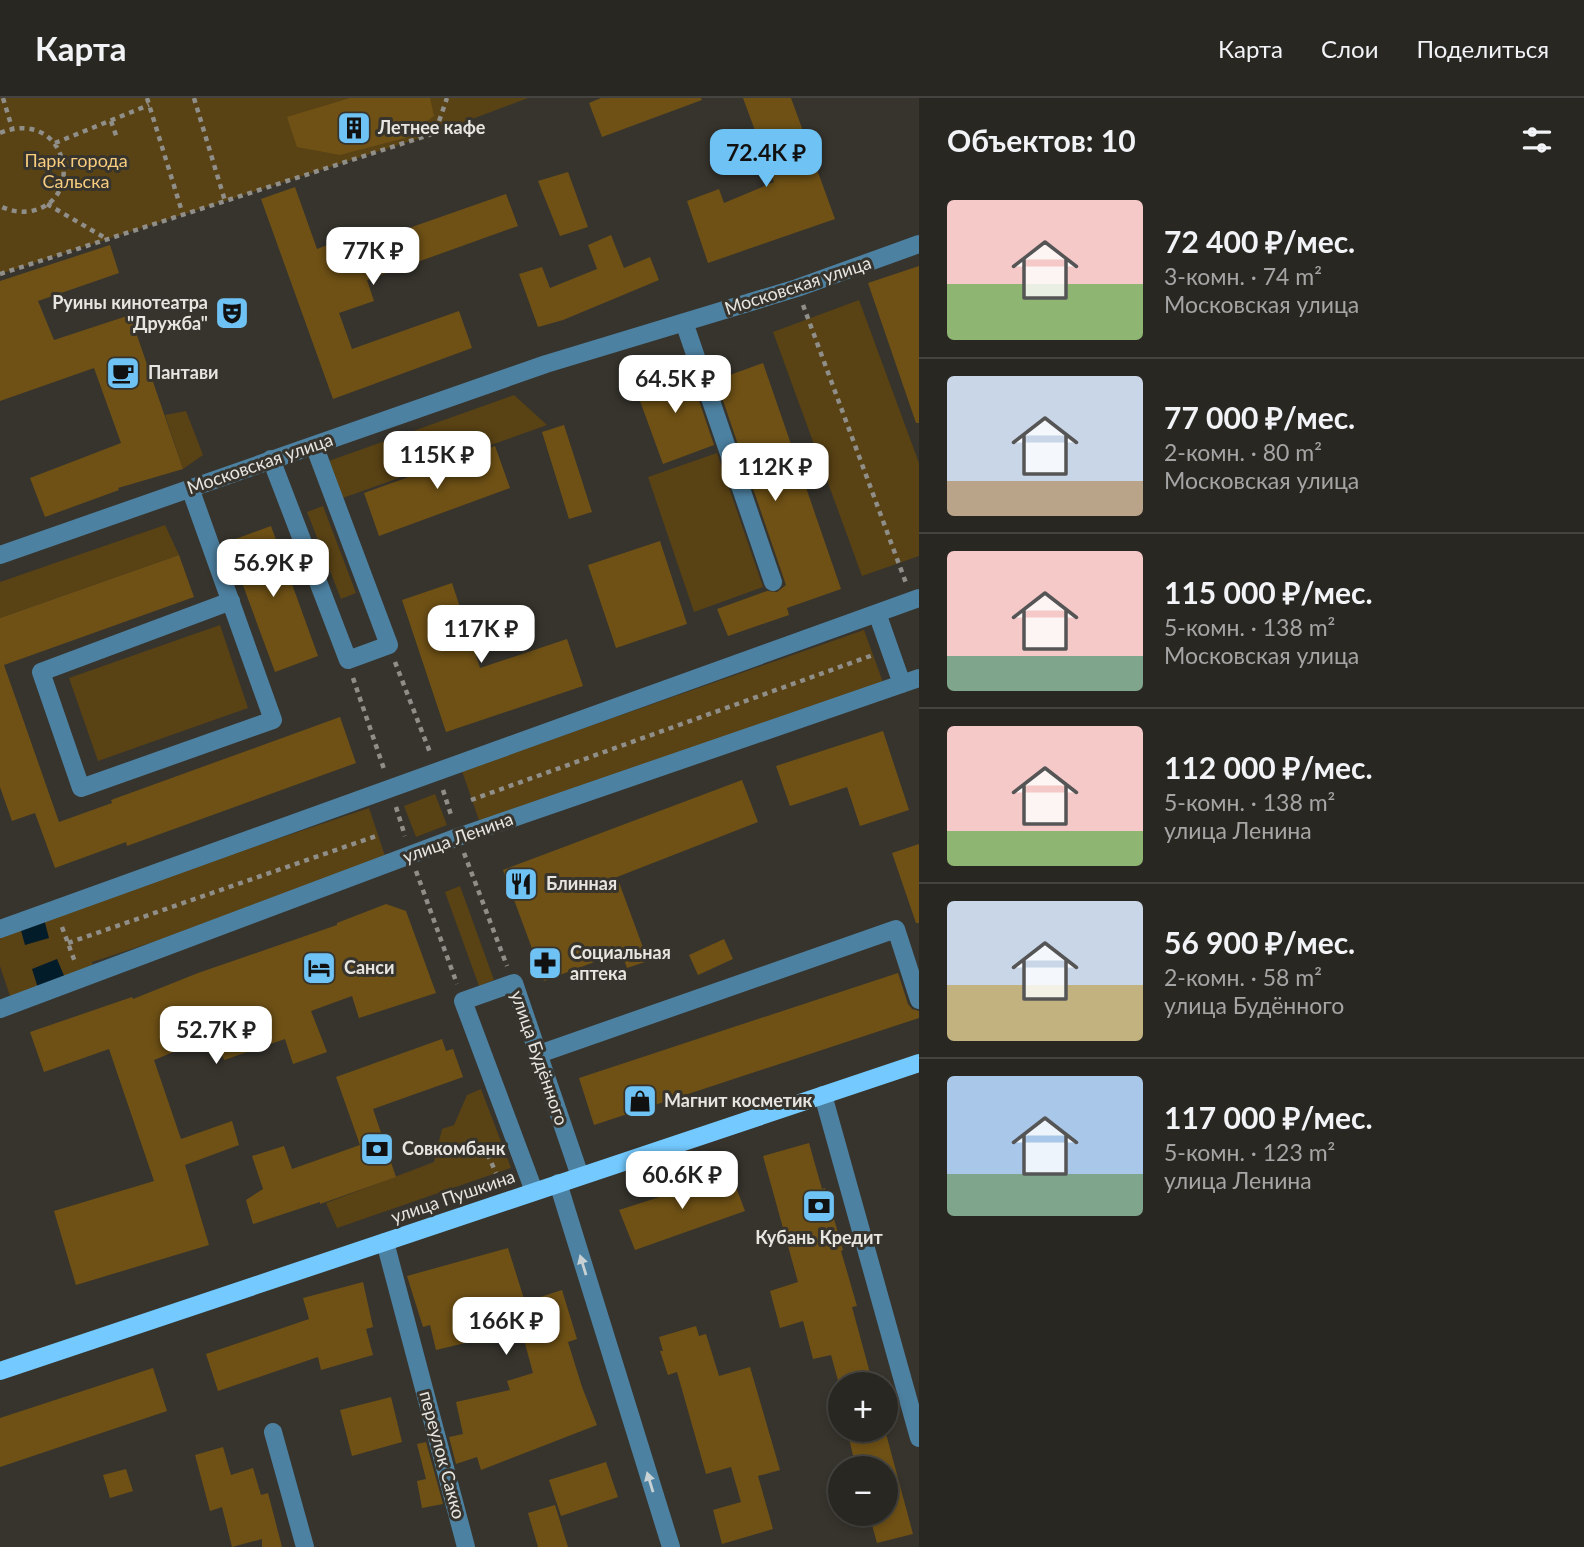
<!DOCTYPE html>
<html lang="ru">
<meta charset="utf-8">
<style>
body{margin:0;font-family:Lato,sans-serif;background:#312f2a;color:#f1f3f6;height:100vh;display:flex;flex-direction:column;font-size:26px;white-space:nowrap}
*{box-sizing:border-box;margin:0}
p{font-size:23px;color:#a5a5a5}
.icon{flex:none;width:38px;height:38px;fill:none;stroke:currentColor;stroke-width:2;stroke-linecap:round;stroke-linejoin:round}
.map{position:relative;flex:1;overflow:hidden}
.details{display:flex;flex-direction:column;background:#292722;width:665px}
.details>*{flex:none}
.tools{position:absolute;left:828px;top:1274px;display:grid;gap:14px}
.tools a{display:grid;place-items:center;width:70px;height:70px;border-radius:50%;background:#292722;box-shadow:0 4px 10px #0003,0 0 0 2px #454440;font-size:35px}
.price{position:absolute;translate:-50% -60px;padding:0 16px;border-radius:14px;background:#fff;color:#222;font-size:23px;line-height:46px;filter:drop-shadow(0 2px 4px #0008)}
.price::after{content:'';position:absolute;left:50%;top:42px;width:21px;height:16px;margin-left:-10px;background:inherit;clip-path:polygon(0 0,100% 0,50% 100%)}
.price.active{background:#6fc2f4;color:#111}
ul{padding:0;list-style:none}
li{display:flex;align-items:center;gap:21px;height:175px;padding:0 28px}
li+li{border-top:2px solid #454440}
li span{display:grid;place-items:center;flex:none;width:196px;height:140px;border-radius:7px;color:#555}
li>.icon{margin-inline-start:auto}
span .icon{width:84px;height:84px;fill:#fffc;stroke-width:1}
li b{font-size:30px}
h2{display:flex;justify-content:space-between;align-items:center;height:84px;padding:0 28px;font-size:30px}
header{display:flex;align-items:center;gap:42px;box-sizing:border-box;height:98px;padding:0 35px;background:#292722;border-bottom:2px solid #454440}
header strong{font-size:33px}
nav{display:flex;gap:38px;margin-inline-start:auto;font-size:24px}
main{display:flex;flex:1;min-height:0}
.map>svg:first-child{display:block}
.green{fill:#594214}
.water{fill:#031c2a}
.building{fill:#6f5115}
.lines{fill:none;stroke-linecap:round;stroke-linejoin:round}
.path{stroke:#908e88;stroke-width:4.5;stroke-dasharray:5 5;stroke-linecap:butt}
.minor{stroke:#4d81a1;stroke-width:18}
.major{stroke:#74caff;stroke-width:18}
.oneway{fill:#c8d1d3}
.labels{text-anchor:middle;stroke-width:6;stroke-linejoin:round;paint-order:stroke}
.poi-label{font-size:18px;font-weight:bold;fill:#e7e5e0;stroke:#37342d;text-anchor:start}
.park-label{font-size:18px;fill:#f7cc7e;stroke:#37342d}
.street-label{font-size:18px;fill:#e7e5e0;stroke:#37342d}
</style>
<header>
<strong>Карта</strong>
<nav><a>Карта</a><a>Слои</a><a>Поделиться</a></nav>
</header>
<main>
<div class="map">
<svg width="919" height="1449" viewBox="0 0 919 1449">
<rect width="100%" height="100%" fill="#37342d"/>
<path class="green" d="M0,0H528L435,35L0,176Z
M859,202L919,365V458L862,478L773,234Z
M514,297L547,327L340,401L326,364Z
M186,313L203,357L183,371L165,317Z
M717,355L763,489L694,514L648,379Z
M323,408L356,495L341,501L307,414Z
M165,427L179,457L0,520V484Z
M220,527L248,610L98,663L69,580Z
M864,532L884,587L481,728L462,673Z
M435,696L447,727L416,739L404,708Z
M369,710L388,767L92,864L95,876L13,907L0,868V832L58,815Z
M460,788L494,882L479,888L445,794Z
M481,991L511,1070L337,1130L326,1105L434,1064L442,1031L454,1027L467,997Z"/>
<path class="water" d="M44,821L49,840L25,847L20,829Z
M57,861L65,880L38,890L32,871Z"/>
<path class="building" d="M350,0H430L434,18L405,40L340,57L297,49L287,19Z
M601,0H701L702,2L602,39L589,5Z
M743,0H791L835,121L708,165L687,103L719,91L724,105L774,84Z
M568,74L588,129L560,138L538,83Z
M295,89L317,151L351,138L355,149L506,96L518,128L367,182L374,203L339,215L352,251L459,213L472,250L333,301L261,101Z
M611,137L624,170L650,159L659,182L563,222L538,229L519,176L542,169L550,190L597,171L588,147Z
M110,147L119,175L38,203L54,242L130,217L183,371L118,390L119,392L45,419L30,380L121,345L94,270L0,303V183Z
M919,168V325H916L868,185Z
M763,265L841,491L787,510L789,517L728,538L717,511L767,493L777,494L786,487L716,282Z
M672,272L690,276L714,347L663,366L636,292L642,290L650,280Z
M564,327L592,414L569,421L542,334Z
M495,348L510,390L379,438L364,395Z
M271,428L318,558L275,574L227,444Z
M660,443L687,526L616,550L588,467Z
M179,457L194,499L4,567L59,724L112,705L111,702L340,619L356,665L127,748L126,744L55,770L35,715L12,723L0,689V520Z
M452,485L480,570L567,541L583,588L446,634L402,502Z
M883,633L909,712L860,728L847,689L790,708L776,668Z
M742,682L758,724L617,779L648,863L627,870L621,854L544,883L503,772Z
M919,746V825H916L892,755Z
M386,806L406,813L436,895L359,920L352,898L311,913L327,954L293,966L285,941L224,962L215,937L154,962L181,1041L232,1023L239,1047L185,1067L209,1147L76,1187L54,1113L154,1083L109,951L44,974L30,934L132,899L133,901L198,875L337,827V825Z
M724,841L733,861L698,877L689,857Z
M898,875L908,906L912,911L919,913V920L594,1027L579,980Z
M442,941L446,953L453,951L463,979L373,1011L396,1079L320,1106V1104L253,1126L246,1102L263,1091L252,1058L284,1048L292,1071L360,1047L336,979Z
M809,1045L822,1091L825,1090L843,1152L841,1153L857,1208L852,1209L873,1286H839L831,1257L813,1261L803,1223L780,1230L770,1193L798,1184L763,1058Z
M731,1076L745,1113L635,1152L619,1112Z
M508,1150L525,1204L562,1192L577,1241L568,1244L582,1289L597,1327L481,1372L477,1359L456,1366L449,1339L463,1336L456,1304L510,1292L507,1283L533,1275L523,1238L505,1244L503,1236L436,1252L430,1227L423,1229L407,1178Z
M363,1184L373,1229L366,1231L373,1257L321,1272L318,1259L218,1293L206,1256L309,1221L303,1200Z
M696,1228L699,1238L706,1236L719,1278L750,1269L780,1372L758,1378L773,1431L722,1446L713,1412L741,1404L731,1369L706,1376L677,1274L668,1277L660,1253H663L659,1239Z
M153,1270L167,1313L0,1369V1320Z
M391,1299L402,1344L352,1358L340,1312Z
M847,1332H885L913,1436L877,1445L869,1416H886V1370H856Z
M426,1344L443,1406L422,1410L417,1383L426,1381L417,1346Z
M223,1349L231,1377L253,1370L261,1397L268,1395L282,1449H262V1441L232,1449L222,1409L210,1413L195,1357Z
M606,1364L618,1399L561,1418L549,1382Z
M126,1371L133,1393L110,1400L103,1377Z
M555,1407L568,1449H538L528,1415Z"/>
<g class="lines">
<path class="path" d="M3,0L12,30
M147,0L183,117
M194,0L225,103
M111,23L117,40
M0,35C66,8 88,102 31,113C20,115 10,113 0,108
M55,45L149,7
M47,106L107,141
M0,176L435,35L447,0
M803,207L906,485
M395,564L431,657
M353,580L385,674
M443,692L452,720
M471,702L873,557
M396,709L405,738
M464,755L507,868
M416,773L457,886
M62,829L75,864
M68,845L379,737
M478,1052L488,1057L496,1075"/>
<path class="minor" d="M684,224L773,484
M271,361L348,562L389,547L314,347
M190,390L273,622L81,690L41,574L231,503
M0,457L546,266L797,190L919,146
M877,515L902,586
M0,831L919,500
M0,911L458,739L919,580
M539,956L896,831L919,902
M823,997L919,1340
M558,1085L671,1449
M534,1093L463,903L514,885L580,1078
M385,1144L466,1449
M273,1334L305,1449"/>
<path class="major" d="M0,1273L919,965"/>
</g>
<defs><path id="oneway-solid" d="M-6-.8H1V-3.2L6.5 0L1 3.2V.8H-6Z" transform="scale(1.75)"/></defs>
<g class="oneway">
<use href="#oneway-solid" transform="translate(583 1167) rotate(-107)"/>
<use href="#oneway-solid" transform="translate(650 1384) rotate(-107)"/>
</g>
<defs>
<g id="building-square" transform="scale(1.75)"><rect x="-9" y="-9" width="18" height="18" rx="4" fill="#6fc2f4" stroke="#37342d"/><path d="M-4-6H4V6H1V3H-1V6H-4ZM-2.5-4.3h1.7v1.8h-1.7ZM.8-4.3h1.7v1.8H.8ZM-2.5-1h1.7V.8h-1.7ZM.8-1h1.7V.8H.8Z" fill="#111"/></g>
<g id="theatre-square" transform="scale(1.75)"><rect x="-9" y="-9" width="18" height="18" rx="4" fill="#6fc2f4" stroke="#37342d"/><path d="M-5-5.5Q0-4 5-5.5V0Q5 5 0 6Q-5 5-5 0ZM-3.3-2.5H-1v1.5H-3.3ZM1-2.5H3.3v1.5H1ZM-2.8 1Q0 5.5 2.8 1Z" fill="#111"/></g>
<g id="cafe-square" transform="scale(1.75)"><rect x="-9" y="-9" width="18" height="18" rx="4" fill="#6fc2f4" stroke="#37342d"/><path d="M-5.5-4.5H6V0H3Q3 3.5 0 3.5H-2.5Q-5.5 3.5-5.5 0ZM3-3.2v2h1.7v-2ZM-6 4.5H4V6H-6Z" fill="#111"/></g>
<g id="restaurant-square" transform="scale(1.75)"><rect x="-9" y="-9" width="18" height="18" rx="4" fill="#6fc2f4" stroke="#37342d"/><path d="M-5-6h1v4h1v-4h1v4h1v-4h1v5L-1.5 .5V6h-2V.5L-5-1ZM5-6V6H3V1.5H1.5Q1.5-4 5-6Z" fill="#111"/></g>
<g id="pharmacy-square" transform="scale(1.75)"><rect x="-9" y="-9" width="18" height="18" rx="4" fill="#6fc2f4" stroke="#37342d"/><path d="M-2-6h4v4h4v4h-4v4h-4v-4h-4v-4h4Z" fill="#111"/></g>
<g id="hotel-square" transform="scale(1.75)"><rect x="-9" y="-9" width="18" height="18" rx="4" fill="#6fc2f4" stroke="#37342d"/><path d="M-6-4.5h1.5V1H6V5H4.5V3h-9V5H-6ZM-4 0a1.8 1.8 0 1 1 3.6 0ZM.5 0V-2.5h3Q6-2.5 6 0Z" fill="#111"/></g>
<g id="shop-square" transform="scale(1.75)"><rect x="-9" y="-9" width="18" height="18" rx="4" fill="#6fc2f4" stroke="#37342d"/><path d="M-5-2.5h2.3a2.7 3.5 0 0 1 5.4 0H5L5.5 6h-11ZM-1.5-2.5h3a1.5 2.3 0 0 0-3 0Z" fill="#111"/></g>
<g id="bank-square" transform="scale(1.75)"><rect x="-9" y="-9" width="18" height="18" rx="4" fill="#6fc2f4" stroke="#37342d"/><path d="M-6-4H6V4H-6ZM0-2.3a2.3 2.3 0 1 0 0 4.6a2.3 2.3 0 1 0 0-4.6Z" fill="#111"/></g>
</defs>
<g fill-rule="evenodd">
<use href="#building-square" x="354" y="30"/>
<use href="#theatre-square" x="232" y="215"/>
<use href="#cafe-square" x="123" y="275"/>
<use href="#restaurant-square" x="521" y="786"/>
<use href="#pharmacy-square" x="545" y="865"/>
<use href="#hotel-square" x="319" y="870"/>
<use href="#shop-square" x="640" y="1003"/>
<use href="#bank-square" x="377" y="1051"/>
<use href="#bank-square" x="819" y="1108"/>
</g>
<g class="labels">
<g class="poi-label">
<text x="378" y="36">Летнее кафе</text>
<text x="208" y="211" text-anchor="end">Руины кинотеатра<tspan x="208" dy="21">"Дружба"</tspan></text>
<text x="148" y="281">Пантави</text>
<text x="546" y="792">Блинная</text>
<text x="570" y="861">Социальная<tspan x="570" dy="21">аптека</tspan></text>
<text x="344" y="876">Санси</text>
<text x="664" y="1009">Магнит косметик</text>
<text x="402" y="1057">Совкомбанк</text>
<text x="819" y="1146" text-anchor="middle">Кубань Кредит</text>
</g>
<g class="park-label">
<text x="76" y="69">Парк города<tspan x="76" dy="21">Сальска</tspan></text>
</g>
<g class="street-label">
<text transform="translate(798 188) rotate(-18)" y="6">Московская улица</text>
<text transform="translate(260 366) rotate(-19)" y="6">Московская улица</text>
<text transform="translate(458 740) rotate(-20)" y="6">улица Ленина</text>
<text transform="translate(539 960) rotate(71)" y="6">улица Будённого</text>
<text transform="translate(453 1099) rotate(-19)" y="6">улица Пушкина</text>
<text transform="translate(442 1357) rotate(75)" y="6">переулок Сакко</text>
</g>
</g>
</svg>
<div class="tools">
<a>+</a>
<a>−</a>
</div>
<b class="price active" style="left:766px;top:91px">72.4K ₽</b>
<b class="price" style="left:373px;top:189px">77K ₽</b>
<b class="price" style="left:675px;top:317px">64.5K ₽</b>
<b class="price" style="left:437px;top:393px">115K ₽</b>
<b class="price" style="left:775px;top:405px">112K ₽</b>
<b class="price" style="left:273px;top:501px">56.9K ₽</b>
<b class="price" style="left:481px;top:567px">117K ₽</b>
<b class="price" style="left:216px;top:968px">52.7K ₽</b>
<b class="price" style="left:682px;top:1113px">60.6K ₽</b>
<b class="price" style="left:506px;top:1259px">166K ₽</b>
</div>
<section class="details">
<h2>Объектов: 10<svg class="icon" aria-label="filters" viewBox="0 0 24 24"><path d="M4 7h16M4 17h16"/><circle cx="9" cy="7" r="2"/><circle cx="15" cy="17" r="2"/></svg></h2>
<ul>
<li><span style="background:linear-gradient(#f6c9c9 60%,#8fb573 0)"><svg class="icon" aria-label="home" viewBox="0 0 24 24"><path d="M3 11l9-7 9 7M6 9v11h12V9"/></svg></span><div><b>72 400 ₽/мес.</b><p>3-комн. · 74 m²</p><p>Московская улица</p></div></li>
<li><span style="background:linear-gradient(#c9d6e8 75%,#b9a48a 0)"><svg class="icon" aria-label="home" viewBox="0 0 24 24"><path d="M3 11l9-7 9 7M6 9v11h12V9"/></svg></span><div><b>77 000 ₽/мес.</b><p>2-комн. · 80 m²</p><p>Московская улица</p></div></li>
<li><span style="background:linear-gradient(#f6c9c9 75%,#7fa58c 0)"><svg class="icon" aria-label="home" viewBox="0 0 24 24"><path d="M3 11l9-7 9 7M6 9v11h12V9"/></svg></span><div><b>115 000 ₽/мес.</b><p>5-комн. · 138 m²</p><p>Московская улица</p></div></li>
<li><span style="background:linear-gradient(#f6c9c9 75%,#8fb573 0)"><svg class="icon" aria-label="home" viewBox="0 0 24 24"><path d="M3 11l9-7 9 7M6 9v11h12V9"/></svg></span><div><b>112 000 ₽/мес.</b><p>5-комн. · 138 m²</p><p>улица Ленина</p></div></li>
<li><span style="background:linear-gradient(#c9d6e8 60%,#c2b280 0)"><svg class="icon" aria-label="home" viewBox="0 0 24 24"><path d="M3 11l9-7 9 7M6 9v11h12V9"/></svg></span><div><b>56 900 ₽/мес.</b><p>2-комн. · 58 m²</p><p>улица Будённого</p></div></li>
<li><span style="background:linear-gradient(#a9c7e8 70%,#7fa58c 0)"><svg class="icon" aria-label="home" viewBox="0 0 24 24"><path d="M3 11l9-7 9 7M6 9v11h12V9"/></svg></span><div><b>117 000 ₽/мес.</b><p>5-комн. · 123 m²</p><p>улица Ленина</p></div></li>
</ul>
</section>
</main>
